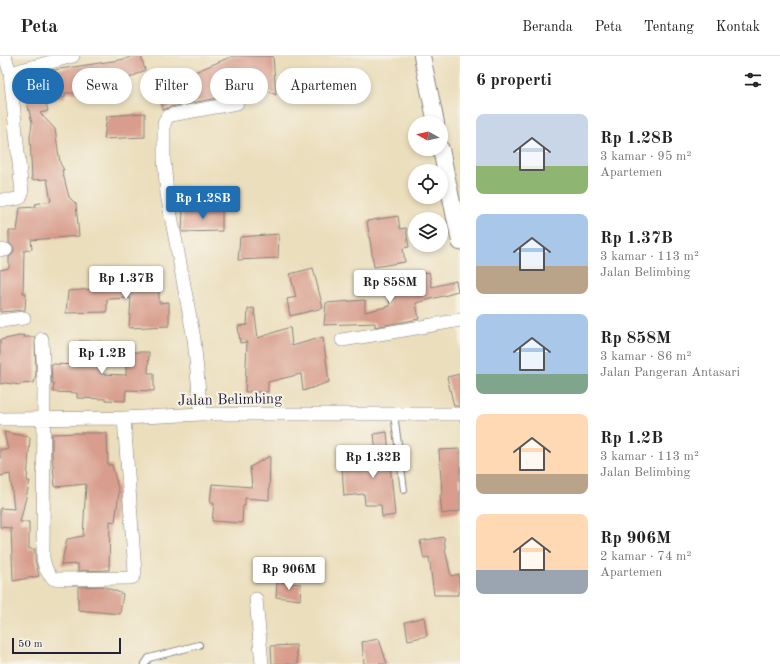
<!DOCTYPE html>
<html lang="id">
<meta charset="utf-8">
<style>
body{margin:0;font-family:"Old Standard TT",serif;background:#f6f6f6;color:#222;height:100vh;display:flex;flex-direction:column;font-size:15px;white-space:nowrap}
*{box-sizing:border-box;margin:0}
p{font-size:13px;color:#767676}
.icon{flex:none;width:22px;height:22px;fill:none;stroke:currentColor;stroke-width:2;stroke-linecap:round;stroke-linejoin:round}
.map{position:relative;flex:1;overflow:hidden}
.drawer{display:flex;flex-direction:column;background:#fff;width:320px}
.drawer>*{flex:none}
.top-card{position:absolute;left:12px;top:12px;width:380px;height:36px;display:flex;gap:8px}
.needle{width:26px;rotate:278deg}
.buttons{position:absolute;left:408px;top:60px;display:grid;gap:8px}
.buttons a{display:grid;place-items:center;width:40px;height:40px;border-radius:50%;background:#fff;box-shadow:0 2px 6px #0003;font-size:20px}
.scale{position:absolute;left:12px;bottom:10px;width:109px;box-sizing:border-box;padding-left:4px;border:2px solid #22223b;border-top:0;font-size:11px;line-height:14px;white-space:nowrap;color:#22223b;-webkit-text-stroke:3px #f7f3e8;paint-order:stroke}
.price{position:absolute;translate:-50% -34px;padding:0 9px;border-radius:4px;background:#fff;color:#222;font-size:13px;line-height:26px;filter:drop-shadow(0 1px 2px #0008)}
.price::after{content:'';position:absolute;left:50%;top:24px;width:12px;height:9px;margin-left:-6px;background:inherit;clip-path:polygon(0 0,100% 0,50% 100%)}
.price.active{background:#1f6fb2;color:#fff}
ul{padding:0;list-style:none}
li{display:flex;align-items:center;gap:12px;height:100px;padding:0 16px}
li span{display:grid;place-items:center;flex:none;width:112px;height:80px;border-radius:8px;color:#555}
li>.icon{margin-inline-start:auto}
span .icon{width:48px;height:48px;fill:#fffc;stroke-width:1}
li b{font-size:17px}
h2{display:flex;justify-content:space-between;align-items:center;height:48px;padding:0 16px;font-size:17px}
.tag{padding:0 14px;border-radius:18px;background:#fff;box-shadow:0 2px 6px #0003;font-size:14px;line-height:36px}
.tag.active{background:#1f6fb2;color:#fff}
header{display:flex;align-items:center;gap:24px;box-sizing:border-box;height:56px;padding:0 20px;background:#fff;border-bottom:1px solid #e0e0e0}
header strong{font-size:19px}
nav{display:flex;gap:22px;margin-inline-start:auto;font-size:14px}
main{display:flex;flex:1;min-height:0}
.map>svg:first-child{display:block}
.building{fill:#d89d8c}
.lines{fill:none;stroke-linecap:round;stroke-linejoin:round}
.service-casing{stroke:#86807c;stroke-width:8}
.minor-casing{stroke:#86807c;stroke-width:14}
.tertiary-casing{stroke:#86807c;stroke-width:18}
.service{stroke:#fff;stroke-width:6}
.minor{stroke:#fff;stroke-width:13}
.tertiary{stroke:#fff;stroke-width:16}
.labels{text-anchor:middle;stroke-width:4;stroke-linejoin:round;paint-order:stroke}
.street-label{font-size:15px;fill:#22223b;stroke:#f7f3e8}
</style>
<header>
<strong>Peta</strong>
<nav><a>Beranda</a><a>Peta</a><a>Tentang</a><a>Kontak</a></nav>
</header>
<main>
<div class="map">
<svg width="460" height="608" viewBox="0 0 460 608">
<rect width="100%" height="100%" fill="#f7f3e8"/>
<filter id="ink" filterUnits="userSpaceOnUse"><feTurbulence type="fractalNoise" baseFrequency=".025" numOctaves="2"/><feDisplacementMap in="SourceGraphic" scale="8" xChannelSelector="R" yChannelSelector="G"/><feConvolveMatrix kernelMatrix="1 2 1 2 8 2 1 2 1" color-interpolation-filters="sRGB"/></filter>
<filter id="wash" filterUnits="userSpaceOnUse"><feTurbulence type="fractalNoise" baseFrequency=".012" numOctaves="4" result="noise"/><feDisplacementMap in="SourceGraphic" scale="16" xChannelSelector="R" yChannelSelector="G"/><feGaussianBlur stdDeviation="0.9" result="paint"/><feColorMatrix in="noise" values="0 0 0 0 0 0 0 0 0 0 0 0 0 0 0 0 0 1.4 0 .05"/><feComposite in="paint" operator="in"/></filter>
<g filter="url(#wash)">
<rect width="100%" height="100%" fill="#ebdebc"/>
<g id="blocks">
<path class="building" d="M131,0H141L145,14L128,23L110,24L84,29V37H65V41L46,47L48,55L40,57L55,73L60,107L64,114H62L69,141L76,148L79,180L31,184L32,193L24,195L23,237H26L25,254L0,256V214L9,212V201L13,198L14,194L13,190L9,187V175H17L20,152L36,151L35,148L51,145L47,123L32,124L30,81L32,67L26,43V21L47,15L126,3Z
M233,0H273L276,39L240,22L243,38L217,39L218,42L170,51L163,54L158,25L178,20V23Z
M145,57V81L104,83L107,60Z
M222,151V175L182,176L183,154Z
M398,160L400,173L406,172L409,191L403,192L405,206L374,211L367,165Z
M279,178L278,202L238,204L240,181Z
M313,212L323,252L290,260L287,243L296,241L290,218Z
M429,216L432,231L456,225L458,235L450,237L451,238L416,247L419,263L375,271V267L324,269L326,247L365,244V256L390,250L388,236L408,231L406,220Z
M159,217V247L169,246V270L129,272L131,242L107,243V256L66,257L68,235L119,231L120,220Z
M254,252L258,282L290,271L292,290L323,281L329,326L303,335L301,318L268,326V336H245L247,286L240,287L238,270L247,269L248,253Z
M24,279L23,281H35L36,319L34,327L20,328V329L6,327L0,328V284Z
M79,285L102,286L101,318L126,319V296H149L148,317H154V335L126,334L125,345L106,344V343L77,342V337L53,336L54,327H52L51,308L79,309Z
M460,318V350H454L447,321Z
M4,376L30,381L27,425H30L20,466H29V493H35V504L39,520L13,525L11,472L0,471V452L14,453L10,418L0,420V393L8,394Z
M387,376L395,459L382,461L381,449H365L364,438L344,440L342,412L377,407L374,378Z
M78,377H107L108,409H112L119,436L115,466L110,465L109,514L78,515V508L61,509L67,483L83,480L86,428L55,431L52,399V378Z
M460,393V455L442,458L440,439L442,438L439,394Z
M270,400L269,444L245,442V450H243L242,467L212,465L214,447H210L212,428L252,431L250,411Z
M444,481L446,498L451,520L459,518L458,539H434L429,501L424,503L420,485Z
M277,526L301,528L300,544L276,541Z
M102,530L123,538L120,558L78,554V531Z
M424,561L427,580L408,584L405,566Z
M379,583L387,608H364L362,586Z
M296,589L298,608H272L271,590Z"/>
</g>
</g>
<g filter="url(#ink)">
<use href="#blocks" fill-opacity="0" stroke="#86807c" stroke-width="1"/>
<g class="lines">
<g class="service-casing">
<path id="service" d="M394,358L404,434
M145,608L149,602L199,589"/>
</g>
<g class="minor-casing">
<path id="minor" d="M5,0L10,17
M0,144H11L20,142L22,137L10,17L73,0
M0,194H6
M0,265L24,262
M42,283L44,328L43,502C45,511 46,517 54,523L130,522L133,521L135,517L124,362
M342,284L410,273L460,264
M201,358L194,283L167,138L164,104V68L167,61L171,59L237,47
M0,363L124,362L201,358H460
M256,543L262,608"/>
</g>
<g class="tertiary-casing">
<path id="tertiary" d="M422,0L436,67
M441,93L460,186"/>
</g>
<use href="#service" class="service"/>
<use href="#minor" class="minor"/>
<use href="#tertiary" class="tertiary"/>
</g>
</g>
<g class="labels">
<g class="street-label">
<text transform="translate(230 343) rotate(-1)" y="5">Jalan Belimbing</text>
</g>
</g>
</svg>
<div class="buttons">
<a><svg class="needle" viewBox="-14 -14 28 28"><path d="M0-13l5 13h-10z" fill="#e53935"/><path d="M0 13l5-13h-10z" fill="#767676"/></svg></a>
<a><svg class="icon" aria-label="locate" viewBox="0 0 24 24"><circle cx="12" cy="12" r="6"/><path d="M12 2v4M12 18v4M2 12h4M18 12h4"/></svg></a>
<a><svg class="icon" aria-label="layers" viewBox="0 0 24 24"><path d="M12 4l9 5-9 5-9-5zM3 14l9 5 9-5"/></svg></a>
</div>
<div class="scale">50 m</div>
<b class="price active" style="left:203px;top:164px">Rp 1.28B</b>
<b class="price" style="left:126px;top:244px">Rp 1.37B</b>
<b class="price" style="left:390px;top:248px">Rp 858M</b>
<b class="price" style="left:102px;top:319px">Rp 1.2B</b>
<b class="price" style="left:373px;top:423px">Rp 1.32B</b>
<b class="price" style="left:289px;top:535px">Rp 906M</b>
<div class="top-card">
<a class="tag active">Beli</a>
<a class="tag">Sewa</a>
<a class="tag">Filter</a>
<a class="tag">Baru</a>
<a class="tag">Apartemen</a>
</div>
</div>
<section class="drawer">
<h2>6 properti<svg class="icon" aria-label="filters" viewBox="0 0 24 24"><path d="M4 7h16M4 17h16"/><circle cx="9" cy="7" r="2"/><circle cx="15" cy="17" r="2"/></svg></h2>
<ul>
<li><span style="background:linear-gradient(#c9d6e8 65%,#8fb573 0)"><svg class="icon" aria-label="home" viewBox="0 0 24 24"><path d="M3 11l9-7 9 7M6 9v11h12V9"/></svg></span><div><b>Rp 1.28B</b><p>3 kamar · 95 m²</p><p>Apartemen</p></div></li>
<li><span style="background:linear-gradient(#a9c7e8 65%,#b9a48a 0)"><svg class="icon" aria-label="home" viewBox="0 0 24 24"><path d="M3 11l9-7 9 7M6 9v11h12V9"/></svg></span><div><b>Rp 1.37B</b><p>3 kamar · 113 m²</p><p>Jalan Belimbing</p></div></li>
<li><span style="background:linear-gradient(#a9c7e8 75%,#7fa58c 0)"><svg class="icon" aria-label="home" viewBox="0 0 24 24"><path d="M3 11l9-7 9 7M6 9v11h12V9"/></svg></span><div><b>Rp 858M</b><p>3 kamar · 86 m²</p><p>Jalan Pangeran Antasari</p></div></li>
<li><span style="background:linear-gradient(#ffd9b3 75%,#b9a48a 0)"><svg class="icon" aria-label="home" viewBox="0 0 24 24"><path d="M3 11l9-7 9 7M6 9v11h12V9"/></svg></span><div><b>Rp 1.2B</b><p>3 kamar · 113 m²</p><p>Jalan Belimbing</p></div></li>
<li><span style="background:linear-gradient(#ffd9b3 70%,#9aa5b1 0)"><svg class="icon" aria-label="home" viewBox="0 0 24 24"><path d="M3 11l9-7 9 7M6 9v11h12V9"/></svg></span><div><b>Rp 906M</b><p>2 kamar · 74 m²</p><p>Apartemen</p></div></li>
</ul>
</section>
</main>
